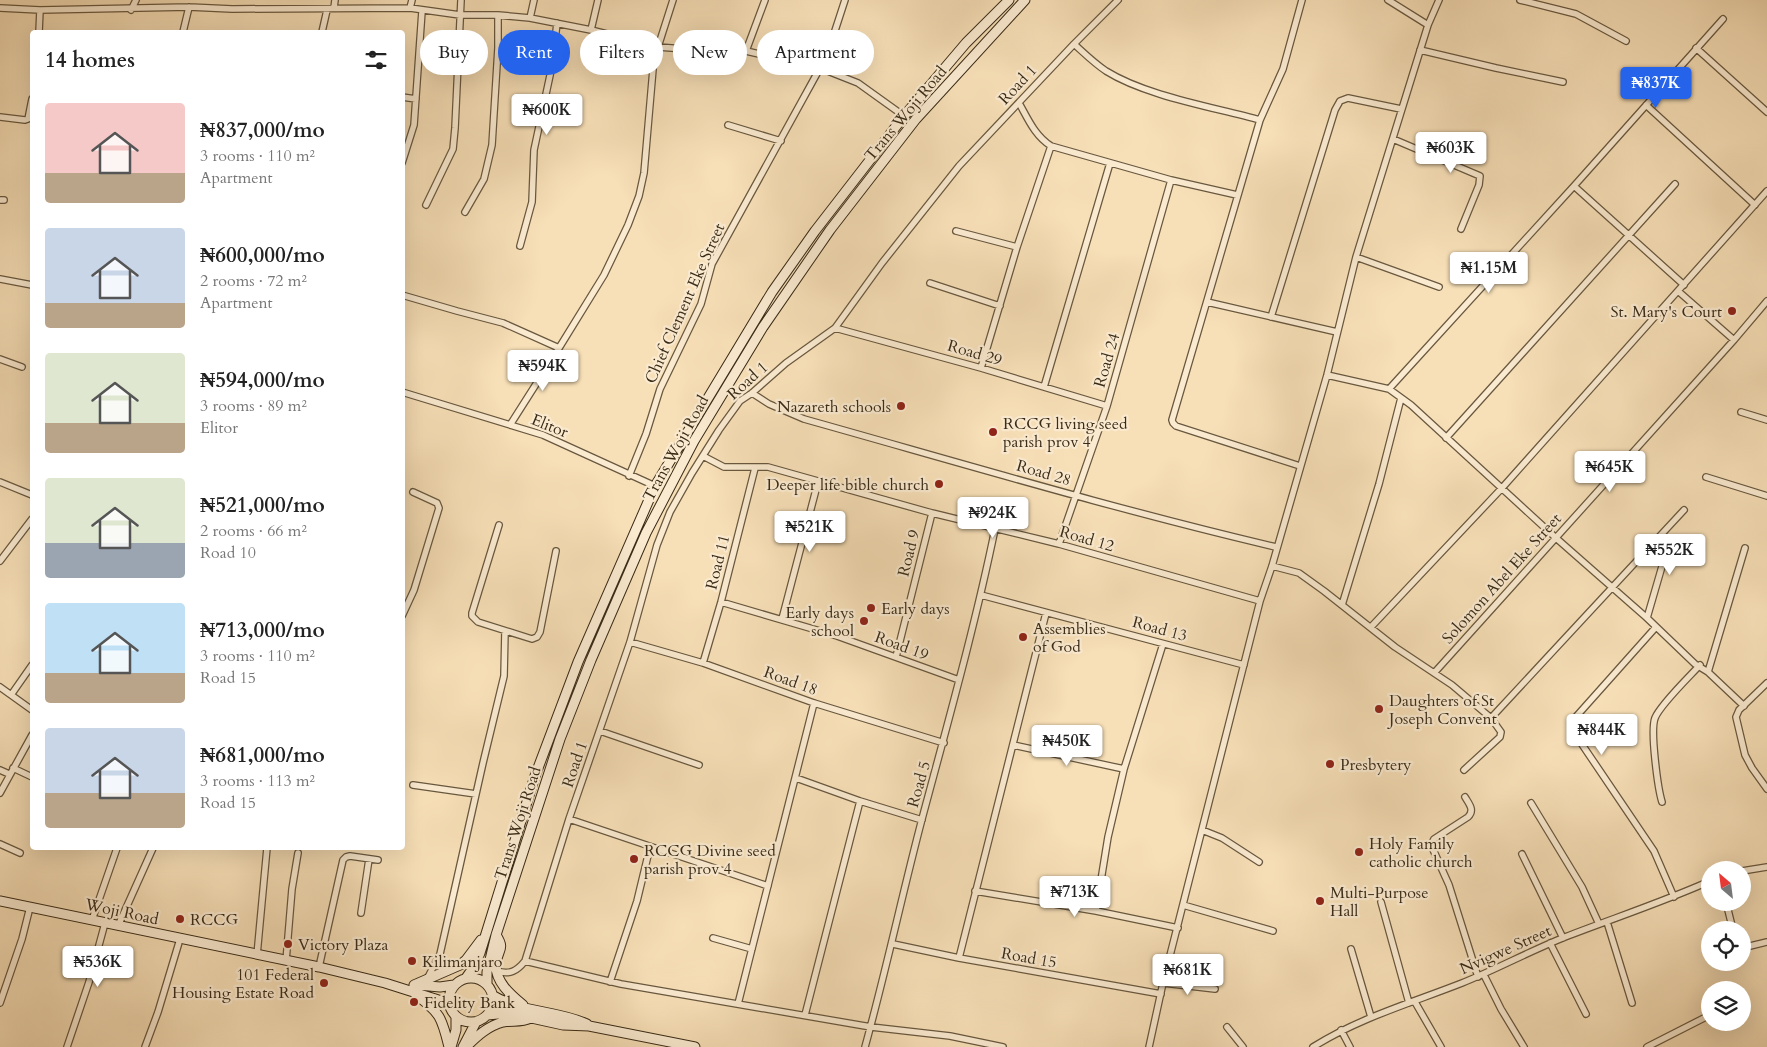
<!DOCTYPE html>
<meta charset="utf-8">
<style>
body{margin:0;font-family:Cardo,serif;background:#f6f6f6;color:#222;height:100vh;display:flex;flex-direction:column;font-size:19px;white-space:nowrap}
*{box-sizing:border-box;margin:0}
p{font-size:16px;color:#767676}
.icon{flex:none;width:28px;height:28px;fill:none;stroke:currentColor;stroke-width:2;stroke-linecap:round;stroke-linejoin:round}
.map{position:relative;flex:1;overflow:hidden}
.details{position:absolute;left:30px;top:30px;width:375px;height:820px;display:flex;flex-direction:column;background:#fff;border-radius:5px;box-shadow:0 5px 20px #0002}
.details>*{flex:none}
.guide{position:absolute;left:420px;top:30px;width:475px;height:45px;display:flex;gap:10px}
.needle{width:32px;rotate:332deg}
.fabs{position:absolute;left:1701px;top:861px;display:grid;gap:10px}
.fabs a{display:grid;place-items:center;width:50px;height:50px;border-radius:50%;background:#fff;box-shadow:0 5px 20px #0002;font-size:25px}
.price{position:absolute;translate:-50% -42px;padding:0 11px;border-radius:5px;background:#fff;color:#222;font-size:16px;line-height:32px;filter:drop-shadow(0 1px 2px #0008)}
.price::after{content:'';position:absolute;left:50%;top:30px;width:15px;height:11px;margin-left:-8px;background:inherit;clip-path:polygon(0 0,100% 0,50% 100%)}
.price.selected{background:#2563eb;color:#fff}
ul{padding:0;list-style:none}
li{display:flex;align-items:center;gap:15px;height:125px;padding:0 15px}
li span{display:grid;place-items:center;flex:none;width:140px;height:100px;border-radius:5px;color:#555}
li>.icon{margin-inline-start:auto}
span .icon{width:60px;height:60px;fill:#fffc;stroke-width:1}
li b{font-size:21px}
h2{display:flex;justify-content:space-between;align-items:center;height:60px;padding:0 15px;font-size:21px}
.chip{padding:0 18px;border-radius:22px;background:#fff;box-shadow:0 5px 20px #0002;font-size:18px;line-height:45px}
.chip.selected{background:#2563eb;color:#fff}
.map>svg:first-child{display:block}
.lines{fill:none;stroke-linecap:round;stroke-linejoin:round}
.minor-casing{stroke:#68583f;stroke-width:8}
.secondary-casing{stroke:#392b17;stroke-width:11}
.minor{stroke:#faead0;stroke-width:5.5}
.secondary{stroke:#faead0;stroke-width:9}
.poi-dot{fill:#8f2418;stroke:#faead0;stroke-width:2}
.labels{text-anchor:middle;stroke-width:4.5;stroke-linejoin:round;paint-order:stroke}
.street-label{font-size:16px;fill:#392b17;stroke:#faead0}
.poi-label{font-size:16px;fill:#392b17;stroke:#faead0;text-anchor:start}
</style>
<div class="map">
<svg width="1767" height="1047" viewBox="0 0 1767 1047">
<rect width="100%" height="100%" fill="#f7dfb7"/>
<filter id="stains"><feTurbulence type="fractalNoise" baseFrequency=".004" numOctaves="4"/><feColorMatrix values="0 0 0 0 .2 0 0 0 0 .09 0 0 0 0 .02 0 0 0 .5 -.17"/></filter>
<radialGradient id="worn" r=".72"><stop offset=".6" stop-color="#630" stop-opacity="0"/><stop offset="1" stop-color="#630" stop-opacity=".3"/></radialGradient>
<g class="lines">
<g class="minor-casing">
<path id="minor" d="M1388,0L1428,25
M1520,0L1576,14L1626,41
M0,8L40,10L189,7L232,9L410,8L460,15H498L530,18L591,30L658,47L712,51H746L820,68L858,83L904,116
M334,8L335,0
M410,8L412,0
M131,10L136,0
M530,18L534,0
M591,30L598,0
M39,32L40,10
M183,32L189,7
M322,32L327,10
M1074,44C1084,53 1094,63 1106,71C1146,96 1213,107 1260,120
M658,47L673,0
M1696,48L1767,112
M1420,50L1496,68L1563,82
M746,51L765,0
M402,97L416,99
M1019,103C1028,119 1035,136 1051,146L1171,180L1237,195
M1646,105L1755,205
M0,117L25,120L28,119L32,99
M728,125L781,141
M1393,139L1480,176L1479,185L1461,229
M402,163L414,125L422,11
M1574,186L1684,285
M0,200H4
M426,205L453,149L455,128L461,0
M465,212L484,179L492,145L498,48V15
M956,231L1017,247
M520,246L532,202L534,150L552,66L557,23
M1356,257L1439,287
M0,279L32,285
M930,283L1000,306
M1678,291L1734,340
M402,295L457,311L503,323L559,348
M1207,302L1337,332
M1271,317L1335,110L1340,101L1348,98L1401,109
M835,328L981,368L1107,406
M0,359L22,367
M981,368L1017,247L1051,146
M1327,375L1389,389L1411,405L1556,538L1647,618L1695,664L1708,672L1744,706
M1044,387L1110,163
M1389,389L1574,186L1723,19
M402,392L543,435L655,486
M752,393L769,404L804,419C961,463 1118,510 1276,547
M1741,412L1767,420
M510,425L559,348L604,275L628,225L639,196L644,173L655,46
M1446,438L1675,184
M703,456L724,467H768L932,513L1059,544L1260,601
M1300,466L1176,426L1173,423L1172,420L1260,120L1283,69L1302,0
M629,476L646,434L660,389L701,304L712,264L820,68L830,46L845,0
M1706,477L1767,496
M0,482L32,495
M499,525L472,613V616L478,622L532,639L537,637L540,632L556,551
M1059,544L1107,406L1171,180
M0,561L32,519
M1272,566L1299,573L1324,591L1395,647L1452,685L1491,718L1501,732L1500,737L1464,770
M981,595L1244,665
M721,602L837,636L959,680
M1342,605L1379,484L1401,398
M402,616L414,590L439,508L437,503L413,492
M1647,618L1665,556V547L1659,538
M782,619L818,482
M1371,627L1502,488L1767,191
M1656,627L1574,719L1571,724L1579,740L1654,851L1674,897
M630,642L703,663L814,703L944,743
M896,657L932,513
M703,663L721,602L755,468
M1435,672L1734,340L1767,301
M1708,672L1745,548
M1767,683L1739,710L1736,717L1745,755L1752,768L1767,789
M0,687L32,710
M11,695L32,665
M1491,718L1684,510
M600,731L699,765
M1013,745L1124,769
M13,768L32,777
M0,770L9,774
M796,778L860,801L922,820
M413,785L476,794
M0,793L32,735
M1465,797C1469,804 1475,810 1468,817L1434,839L1431,845L1449,885L1478,977
M1662,802C1658,789 1650,731 1655,718C1660,705 1689,677 1700,665
M1531,803L1582,887L1599,924
M569,819L768,886
M1202,830L1222,838L1259,862
M0,844L20,853
M1522,854L1563,938
M1742,871L1767,867
M975,891L1096,911L1178,928
M1381,902L1409,1003
M1726,902L1733,930
M1183,905L1273,931
M1096,911L1108,837L1124,769L1163,644
M361,913L369,859
M92,920L117,848
M1607,922L1632,1003
M118,926L153,848
M713,938L752,949
M1550,943L1586,1014
M893,944L959,958L1161,994
M1742,948L1767,942
M1351,949L1371,1017
M257,955L267,848
M959,958L1046,613
M286,961L292,889L298,853
M525,961L621,984L871,1027L950,1036L1003,1047
M319,967L343,860L346,857L350,856L378,860
M497,971C510,975 517,971 525,961L569,819L630,642L657,545L670,512L692,473L719,430L740,401L752,393L786,363L835,328L882,263L959,166L1074,44L1118,0
M1484,975L1501,1009L1524,1047
M427,979L440,954L483,763L504,676L505,631
M610,982L637,901L650,847
M1163,983L1215,989
M1415,1002L1441,1047
M0,1003L22,939L30,907
M738,1004L814,703
M805,1015L860,801
M1227,1027L1243,1047
M1341,1030L1350,1047
M67,1047L89,982L105,923
M145,1047L158,1012L180,939
M865,1047C886,971 902,895 922,819C948,722 975,626 995,529
M1149,1047L1163,983L1260,601L1272,566L1327,375L1356,257L1428,25L1439,0
M1313,1047C1359,1018 1411,1003 1462,983C1497,969 1530,951 1565,937C1614,918 1663,902 1710,881
M1647,1047L1704,1018"/>
</g>
<g class="secondary-casing">
<path id="secondary" d="M0,901L319,967L385,983L448,1003
M496,935C506,950 497,950 496,964C495,982 511,995 523,1005
M449 1000a22 22 0 1 1 44 0a22 22 0 1 1-44 0Z
M466,978L473,968L480,953L535,776L578,662L655,486L772,292L815,231L904,116L966,43L1009,0
M414,985L460,965L466,960L481,940
M418,985L440,987L454,985
M487,985V972L496,935L560,739L591,660L646,533L694,441L763,327L830,230L916,119L1025,0
M416,995C440,1012 442,1018 449,1047
M492,995C520,1013 557,1010 587,1024
M487,1015L509,1013L563,1025L589,1026L695,1047
M451,1047L456,1030V1018
M463,1047L476,1022
M466,1047C477,1036 488,1026 503,1022C514,1020 520,1023 531,1018"/>
</g>
<use href="#minor" class="minor"/>
<use href="#secondary" class="secondary"/>
</g>
<g class="poi-dot">
<circle cx="1732" cy="311" r="5"/>
<circle cx="901" cy="406" r="5"/>
<circle cx="993" cy="432" r="5"/>
<circle cx="939" cy="484" r="5"/>
<circle cx="871" cy="608" r="5"/>
<circle cx="864" cy="621" r="5"/>
<circle cx="1023" cy="637" r="5"/>
<circle cx="1379" cy="709" r="5"/>
<circle cx="1330" cy="764" r="5"/>
<circle cx="1359" cy="852" r="5"/>
<circle cx="634" cy="859" r="5"/>
<circle cx="1320" cy="901" r="5"/>
<circle cx="180" cy="919" r="5"/>
<circle cx="288" cy="944" r="5"/>
<circle cx="412" cy="961" r="5"/>
<circle cx="324" cy="983" r="5"/>
<circle cx="414" cy="1002" r="5"/>
</g>
<g class="labels">
<g class="street-label">
<text transform="translate(1017 84) rotate(-47)" y="6">Road 1</text>
<text transform="translate(905 113) rotate(-50)" y="6">Trans Woji Road</text>
<text transform="translate(684 303) rotate(-66)" y="6">Chief Clement Eke Street</text>
<text transform="translate(975 352) rotate(16)" y="6">Road 29</text>
<text transform="translate(1106 360) rotate(-74)" y="6">Road 24</text>
<text transform="translate(747 380) rotate(-42)" y="6">Road 1</text>
<text transform="translate(550 425) rotate(22)" y="6">Elitor</text>
<text transform="translate(675 448) rotate(-61)" y="6">Trans Woji Road</text>
<text transform="translate(1044 472) rotate(16)" y="6">Road 28</text>
<text transform="translate(1087 538) rotate(16)" y="6">Road 12</text>
<text transform="translate(908 553) rotate(-76)" y="6">Road 9</text>
<text transform="translate(717 562) rotate(-76)" y="6">Road 11</text>
<text transform="translate(1501 578) rotate(-48)" y="6">Solomon Abel Eke Street</text>
<text transform="translate(1160 628) rotate(15)" y="6">Road 13</text>
<text transform="translate(902 645) rotate(20)" y="6">Road 19</text>
<text transform="translate(791 680) rotate(20)" y="6">Road 18</text>
<text transform="translate(574 764) rotate(-71)" y="6">Road 1</text>
<text transform="translate(918 784) rotate(-74)" y="6">Road 5</text>
<text transform="translate(517 823) rotate(-72)" y="6">Trans Woji Road</text>
<text transform="translate(122 911) rotate(12)" y="6">Woji Road</text>
<text transform="translate(1505 949) rotate(-24)" y="6">Nvigwe Street</text>
<text transform="translate(1029 957) rotate(10)" y="6">Road 15</text>
</g>
<g class="poi-label">
<text x="1722" y="317" text-anchor="end">St. Mary's Court</text>
<text x="891" y="412" text-anchor="end">Nazareth schools</text>
<text x="1003" y="429">RCCG living seed<tspan x="1003" dy="18">parish prov 4</tspan></text>
<text x="929" y="490" text-anchor="end">Deeper life bible church</text>
<text x="881" y="614">Early days</text>
<text x="854" y="618" text-anchor="end">Early days<tspan x="854" dy="18">school</tspan></text>
<text x="1033" y="634">Assemblies<tspan x="1033" dy="18">of God</tspan></text>
<text x="1389" y="706">Daughters of St<tspan x="1389" dy="18">Joseph Convent</tspan></text>
<text x="1340" y="770">Presbytery</text>
<text x="1369" y="849">Holy Family<tspan x="1369" dy="18">catholic church</tspan></text>
<text x="644" y="856">RCCG Divine seed<tspan x="644" dy="18">parish prov 4</tspan></text>
<text x="1330" y="898">Multi-Purpose<tspan x="1330" dy="18">Hall</tspan></text>
<text x="190" y="925">RCCG</text>
<text x="298" y="950">Victory Plaza</text>
<text x="422" y="967">Kilimanjaro</text>
<text x="314" y="980" text-anchor="end">101 Federal<tspan x="314" dy="18">Housing Estate Road</tspan></text>
<text x="424" y="1008">Fidelity Bank</text>
</g>
</g>
<rect width="100%" height="100%" filter="url(#stains)"/>
<rect width="100%" height="100%" fill="url(#worn)"/>
</svg>
<div class="fabs">
<a><svg class="needle" viewBox="-14 -14 28 28"><path d="M0-13l5 13h-10z" fill="#e53935"/><path d="M0 13l5-13h-10z" fill="#767676"/></svg></a>
<a><svg class="icon" aria-label="locate" viewBox="0 0 24 24"><circle cx="12" cy="12" r="6"/><path d="M12 2v4M12 18v4M2 12h4M18 12h4"/></svg></a>
<a><svg class="icon" aria-label="layers" viewBox="0 0 24 24"><path d="M12 4l9 5-9 5-9-5zM3 14l9 5 9-5"/></svg></a>
</div>
<b class="price selected" style="left:1656px;top:109px">₦837K</b>
<b class="price" style="left:547px;top:136px">₦600K</b>
<b class="price" style="left:1451px;top:174px">₦603K</b>
<b class="price" style="left:1489px;top:294px">₦1.15M</b>
<b class="price" style="left:543px;top:392px">₦594K</b>
<b class="price" style="left:1610px;top:493px">₦645K</b>
<b class="price" style="left:993px;top:539px">₦924K</b>
<b class="price" style="left:810px;top:553px">₦521K</b>
<b class="price" style="left:1670px;top:576px">₦552K</b>
<b class="price" style="left:1602px;top:756px">₦844K</b>
<b class="price" style="left:1067px;top:767px">₦450K</b>
<b class="price" style="left:1075px;top:918px">₦713K</b>
<b class="price" style="left:98px;top:988px">₦536K</b>
<b class="price" style="left:1188px;top:996px">₦681K</b>
<div class="guide">
<a class="chip">Buy</a>
<a class="chip selected">Rent</a>
<a class="chip">Filters</a>
<a class="chip">New</a>
<a class="chip">Apartment</a>
</div>
<section class="details">
<h2>14 homes<svg class="icon" aria-label="filters" viewBox="0 0 24 24"><path d="M4 7h16M4 17h16"/><circle cx="9" cy="7" r="2"/><circle cx="15" cy="17" r="2"/></svg></h2>
<ul>
<li><span style="background:linear-gradient(#f6c9c9 70%,#b9a48a 0)"><svg class="icon" aria-label="home" viewBox="0 0 24 24"><path d="M3 11l9-7 9 7M6 9v11h12V9"/></svg></span><div><b>₦837,000/mo</b><p>3 rooms · 110 m²</p><p>Apartment</p></div></li>
<li><span style="background:linear-gradient(#c9d6e8 75%,#b9a48a 0)"><svg class="icon" aria-label="home" viewBox="0 0 24 24"><path d="M3 11l9-7 9 7M6 9v11h12V9"/></svg></span><div><b>₦600,000/mo</b><p>2 rooms · 72 m²</p><p>Apartment</p></div></li>
<li><span style="background:linear-gradient(#dfe7d0 70%,#b9a48a 0)"><svg class="icon" aria-label="home" viewBox="0 0 24 24"><path d="M3 11l9-7 9 7M6 9v11h12V9"/></svg></span><div><b>₦594,000/mo</b><p>3 rooms · 89 m²</p><p>Elitor</p></div></li>
<li><span style="background:linear-gradient(#dfe7d0 65%,#9aa5b1 0)"><svg class="icon" aria-label="home" viewBox="0 0 24 24"><path d="M3 11l9-7 9 7M6 9v11h12V9"/></svg></span><div><b>₦521,000/mo</b><p>2 rooms · 66 m²</p><p>Road 10</p></div></li>
<li><span style="background:linear-gradient(#bfe0f5 70%,#b9a48a 0)"><svg class="icon" aria-label="home" viewBox="0 0 24 24"><path d="M3 11l9-7 9 7M6 9v11h12V9"/></svg></span><div><b>₦713,000/mo</b><p>3 rooms · 110 m²</p><p>Road 15</p></div></li>
<li><span style="background:linear-gradient(#c9d6e8 65%,#b9a48a 0)"><svg class="icon" aria-label="home" viewBox="0 0 24 24"><path d="M3 11l9-7 9 7M6 9v11h12V9"/></svg></span><div><b>₦681,000/mo</b><p>3 rooms · 113 m²</p><p>Road 15</p></div></li>
</ul>
</section>
</div>
